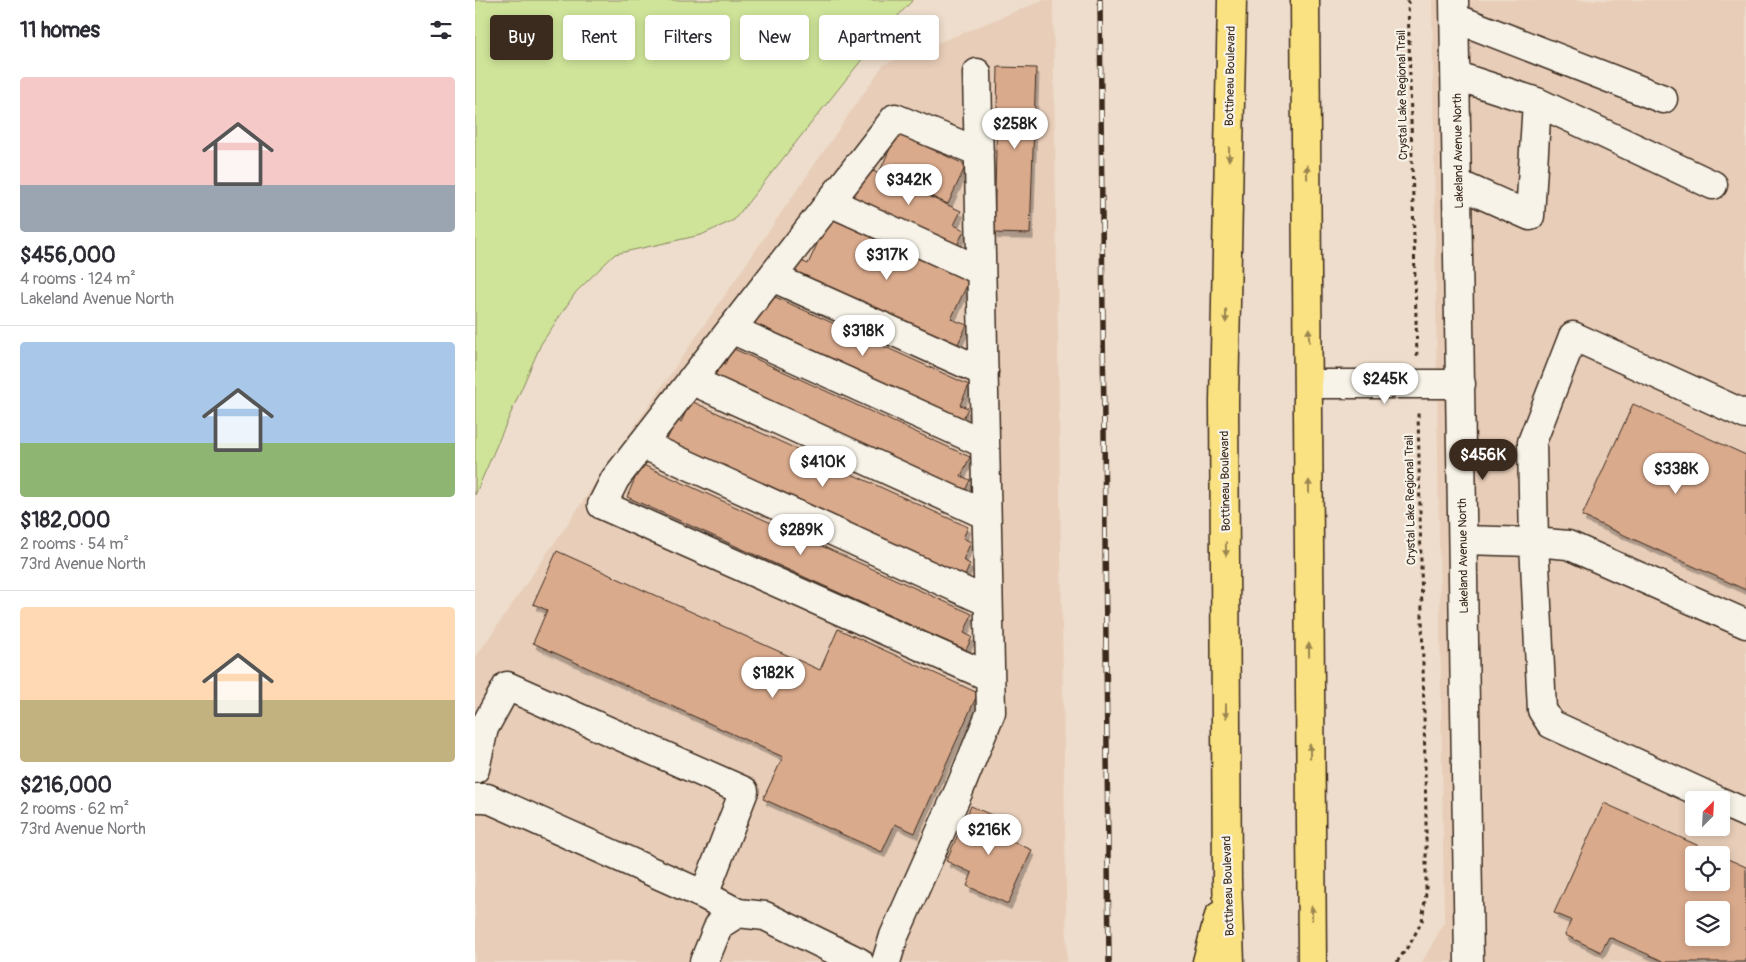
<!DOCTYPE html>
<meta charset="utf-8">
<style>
body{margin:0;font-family:Pangolin,sans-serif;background:#f7f7f7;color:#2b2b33;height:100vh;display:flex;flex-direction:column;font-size:19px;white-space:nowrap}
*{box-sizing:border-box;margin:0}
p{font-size:16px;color:#7c7c81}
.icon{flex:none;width:28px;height:28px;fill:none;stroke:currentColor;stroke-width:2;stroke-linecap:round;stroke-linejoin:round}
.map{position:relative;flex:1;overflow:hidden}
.drawer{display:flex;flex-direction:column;background:#fff;width:475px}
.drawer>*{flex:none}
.hud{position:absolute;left:15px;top:15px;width:475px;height:45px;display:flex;gap:10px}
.needle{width:32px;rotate:24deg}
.buttons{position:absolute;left:1210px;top:791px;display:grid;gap:10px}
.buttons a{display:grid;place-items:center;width:45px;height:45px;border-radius:5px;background:#fff;box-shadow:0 2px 8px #0003;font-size:25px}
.price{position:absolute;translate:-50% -42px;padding:0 11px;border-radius:18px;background:#fff;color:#222;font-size:16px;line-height:32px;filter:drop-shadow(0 1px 2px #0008)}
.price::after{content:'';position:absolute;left:50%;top:30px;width:15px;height:11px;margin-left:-8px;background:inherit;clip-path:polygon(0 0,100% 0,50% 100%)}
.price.selected{background:#3b2a1e;color:#fff}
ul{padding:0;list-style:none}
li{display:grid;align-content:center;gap:10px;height:265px;padding:0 20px}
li+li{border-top:1px solid #e1e1e2}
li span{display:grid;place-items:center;height:155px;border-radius:5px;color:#555}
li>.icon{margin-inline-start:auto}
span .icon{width:90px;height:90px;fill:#fffc;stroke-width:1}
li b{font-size:21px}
h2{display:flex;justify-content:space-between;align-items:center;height:60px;padding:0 20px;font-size:21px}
.tag{padding:0 18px;border-radius:5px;background:#fff;box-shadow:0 2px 8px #0003;font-size:18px;line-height:45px}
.tag.selected{background:#3b2a1e;color:#fff}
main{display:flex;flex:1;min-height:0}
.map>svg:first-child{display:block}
.built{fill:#e8ceb9;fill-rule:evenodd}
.green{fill:#cfe499;stroke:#85875c}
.building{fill:#daaa8c;stroke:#3b2a1e;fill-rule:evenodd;filter:url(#shadow)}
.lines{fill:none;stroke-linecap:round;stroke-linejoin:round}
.minor-casing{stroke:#3b2a1e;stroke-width:31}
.highway-casing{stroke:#3b2a1e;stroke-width:31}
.path{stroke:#3b2a1e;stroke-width:3;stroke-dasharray:4 4;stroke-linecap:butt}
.minor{stroke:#f7f3e8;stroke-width:28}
.highway{stroke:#fae181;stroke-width:28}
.rail-casing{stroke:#3b2a1e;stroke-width:5.5}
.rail{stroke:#f7f3e8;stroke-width:4;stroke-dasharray:11;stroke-linecap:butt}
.oneway{fill:#9a8650}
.labels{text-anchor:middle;stroke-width:4.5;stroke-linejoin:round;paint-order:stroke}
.street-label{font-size:12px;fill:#3b2a1e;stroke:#f7f3e8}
</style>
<main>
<section class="drawer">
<h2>11 homes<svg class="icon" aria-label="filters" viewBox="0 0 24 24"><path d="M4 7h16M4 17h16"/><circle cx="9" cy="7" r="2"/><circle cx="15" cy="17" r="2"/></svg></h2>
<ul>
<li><span style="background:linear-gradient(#f6c9c9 70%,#9aa5b1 0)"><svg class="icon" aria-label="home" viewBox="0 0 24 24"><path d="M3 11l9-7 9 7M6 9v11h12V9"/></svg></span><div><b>$456,000</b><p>4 rooms · 124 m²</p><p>Lakeland Avenue North</p></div></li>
<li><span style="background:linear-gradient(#a9c7e8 65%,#8fb573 0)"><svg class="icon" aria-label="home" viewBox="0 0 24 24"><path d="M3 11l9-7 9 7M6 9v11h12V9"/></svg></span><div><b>$182,000</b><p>2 rooms · 54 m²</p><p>73rd Avenue North</p></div></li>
<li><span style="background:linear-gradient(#ffd9b3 60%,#c2b280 0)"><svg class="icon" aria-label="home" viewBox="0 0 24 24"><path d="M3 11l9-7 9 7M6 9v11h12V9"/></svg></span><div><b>$216,000</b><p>2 rooms · 62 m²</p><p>73rd Avenue North</p></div></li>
</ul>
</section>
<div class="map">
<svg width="1271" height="962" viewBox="0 0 1271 962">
<defs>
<filter id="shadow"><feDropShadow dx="3" dy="5.5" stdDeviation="0" flood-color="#0004"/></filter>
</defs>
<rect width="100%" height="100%" fill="#edc"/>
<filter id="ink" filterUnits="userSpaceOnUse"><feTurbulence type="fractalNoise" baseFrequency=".02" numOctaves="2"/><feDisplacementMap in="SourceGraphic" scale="10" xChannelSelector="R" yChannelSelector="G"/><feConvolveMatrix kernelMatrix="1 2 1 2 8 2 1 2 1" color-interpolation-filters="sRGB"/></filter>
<g filter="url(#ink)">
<path class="built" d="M569,0H578L592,962H0V658L408,65Z
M957,0H1271V962H947L969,923ZM1219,800H1246V828H1219ZM1219,855H1246V882H1219ZM1219,910H1246V938H1219Z"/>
<path class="green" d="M0,0H438L416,23L259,220L226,235L140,254L101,292L66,344L0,495Z"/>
<path class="building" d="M523,67L561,68L555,234L519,233Z
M422,133L491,165L473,204L404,173Z
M391,168L486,211L479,225L489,230L482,246L377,199Z
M354,218L494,281L476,319L492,325L481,348L318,274L324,260L333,264Z
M298,296L494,385L485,405L493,408L487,421L278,327L286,309L291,311Z
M257,348L495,457L486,476L495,480L489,493L238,378L245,362L250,364Z
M216,401L493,527L488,538L496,542L488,560L495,564L489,578L191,442L201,419L206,422Z
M1158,404L1271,455V590L1107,516Z
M166,464L497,614L489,633L497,637L491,650L152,497Z
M82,551L345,670L363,629L503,693L440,833L420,824L407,852L288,799L308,757L58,643L72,610L58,604Z
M1129,803L1244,855H1219V882H1246V856L1271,867V962H1190L1134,937L1126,952L1090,935L1096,920L1079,913ZM1219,910H1246V938H1219Z
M496,806L530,821L524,835L557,850L533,904L492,886L497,873L471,861Z"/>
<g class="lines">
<g class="minor-casing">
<path id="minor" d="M979,0L994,962
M980,18L1188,99
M982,76L1062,102L1055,216L983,184
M1062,102L1238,185
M504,152L420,118L140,479L127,505L515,677
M355,202L506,271
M297,277L509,372
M256,329L510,444
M216,380L511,515
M834,384H986
M167,444L513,602
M988,540L1059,542L1057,442L1098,336L1271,415
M0,769L9,728L32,686L269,791L229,895
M0,798H12L229,895L263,913L290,916L384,962
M1242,800L1076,724L1067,710L1059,542L1093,545L1271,624
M1246,802L1271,813
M229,962L244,925L263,913
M411,962L419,936L485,788L516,712L502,73"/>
</g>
<g class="highway-casing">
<path id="highway" d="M830,0L837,962
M732,962L744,916
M755,962L752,880L749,403L757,0"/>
</g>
<path class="path" d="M933,0L942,359
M922,962L936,942L947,921L951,893V817L943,411"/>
<use href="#minor" class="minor"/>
<use href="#highway" class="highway"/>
<g class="rail-casing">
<path id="rail" d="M625,0L634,962"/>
</g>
<use href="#rail" class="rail"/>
</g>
<defs><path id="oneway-solid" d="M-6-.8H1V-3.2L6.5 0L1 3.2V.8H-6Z" transform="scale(1.25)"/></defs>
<g class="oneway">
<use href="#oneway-solid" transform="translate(754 154) rotate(91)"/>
<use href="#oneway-solid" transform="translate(832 172) rotate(-91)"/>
<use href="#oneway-solid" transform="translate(751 316) rotate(91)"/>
<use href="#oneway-solid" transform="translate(834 335) rotate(-91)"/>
<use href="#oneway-solid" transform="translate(834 487) rotate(-90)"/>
<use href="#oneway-solid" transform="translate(751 549) rotate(89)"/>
<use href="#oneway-solid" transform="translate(834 650) rotate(-91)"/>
<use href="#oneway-solid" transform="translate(751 711) rotate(90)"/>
<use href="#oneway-solid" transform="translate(835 751) rotate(-91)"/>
<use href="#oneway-solid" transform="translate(837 913) rotate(-91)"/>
</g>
</g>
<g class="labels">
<g class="street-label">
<text transform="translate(755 76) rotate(-89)" y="4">Bottineau Boulevard</text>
<text transform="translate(927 95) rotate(-91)" y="4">Crystal Lake Regional Trail</text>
<text transform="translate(983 151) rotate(-91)" y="4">Lakeland Avenue North</text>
<text transform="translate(750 481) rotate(-91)" y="4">Bottineau Boulevard</text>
<text transform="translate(935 500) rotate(-91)" y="4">Crystal Lake Regional Trail</text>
<text transform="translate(988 556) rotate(-91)" y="4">Lakeland Avenue North</text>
<text transform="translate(753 886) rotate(-92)" y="4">Bottineau Boulevard</text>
</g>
</g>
</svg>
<div class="buttons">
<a><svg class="needle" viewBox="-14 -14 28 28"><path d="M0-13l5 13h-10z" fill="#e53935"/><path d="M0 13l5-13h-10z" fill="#7c7c81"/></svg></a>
<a><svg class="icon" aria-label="locate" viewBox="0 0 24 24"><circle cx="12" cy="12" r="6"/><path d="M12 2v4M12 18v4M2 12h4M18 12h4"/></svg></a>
<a><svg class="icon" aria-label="layers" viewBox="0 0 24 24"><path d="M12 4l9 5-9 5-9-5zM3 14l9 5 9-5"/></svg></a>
</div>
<b class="price" style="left:540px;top:150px">$258K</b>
<b class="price" style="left:434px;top:206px">$342K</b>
<b class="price" style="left:412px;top:281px">$317K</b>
<b class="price" style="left:388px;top:357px">$318K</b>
<b class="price" style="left:910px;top:405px">$245K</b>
<b class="price selected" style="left:1008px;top:481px">$456K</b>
<b class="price" style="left:348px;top:488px">$410K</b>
<b class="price" style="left:1201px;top:495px">$338K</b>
<b class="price" style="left:326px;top:556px">$289K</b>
<b class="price" style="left:298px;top:699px">$182K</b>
<b class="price" style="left:514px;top:856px">$216K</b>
<div class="hud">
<a class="tag selected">Buy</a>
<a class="tag">Rent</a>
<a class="tag">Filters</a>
<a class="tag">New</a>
<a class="tag">Apartment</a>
</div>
</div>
</main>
